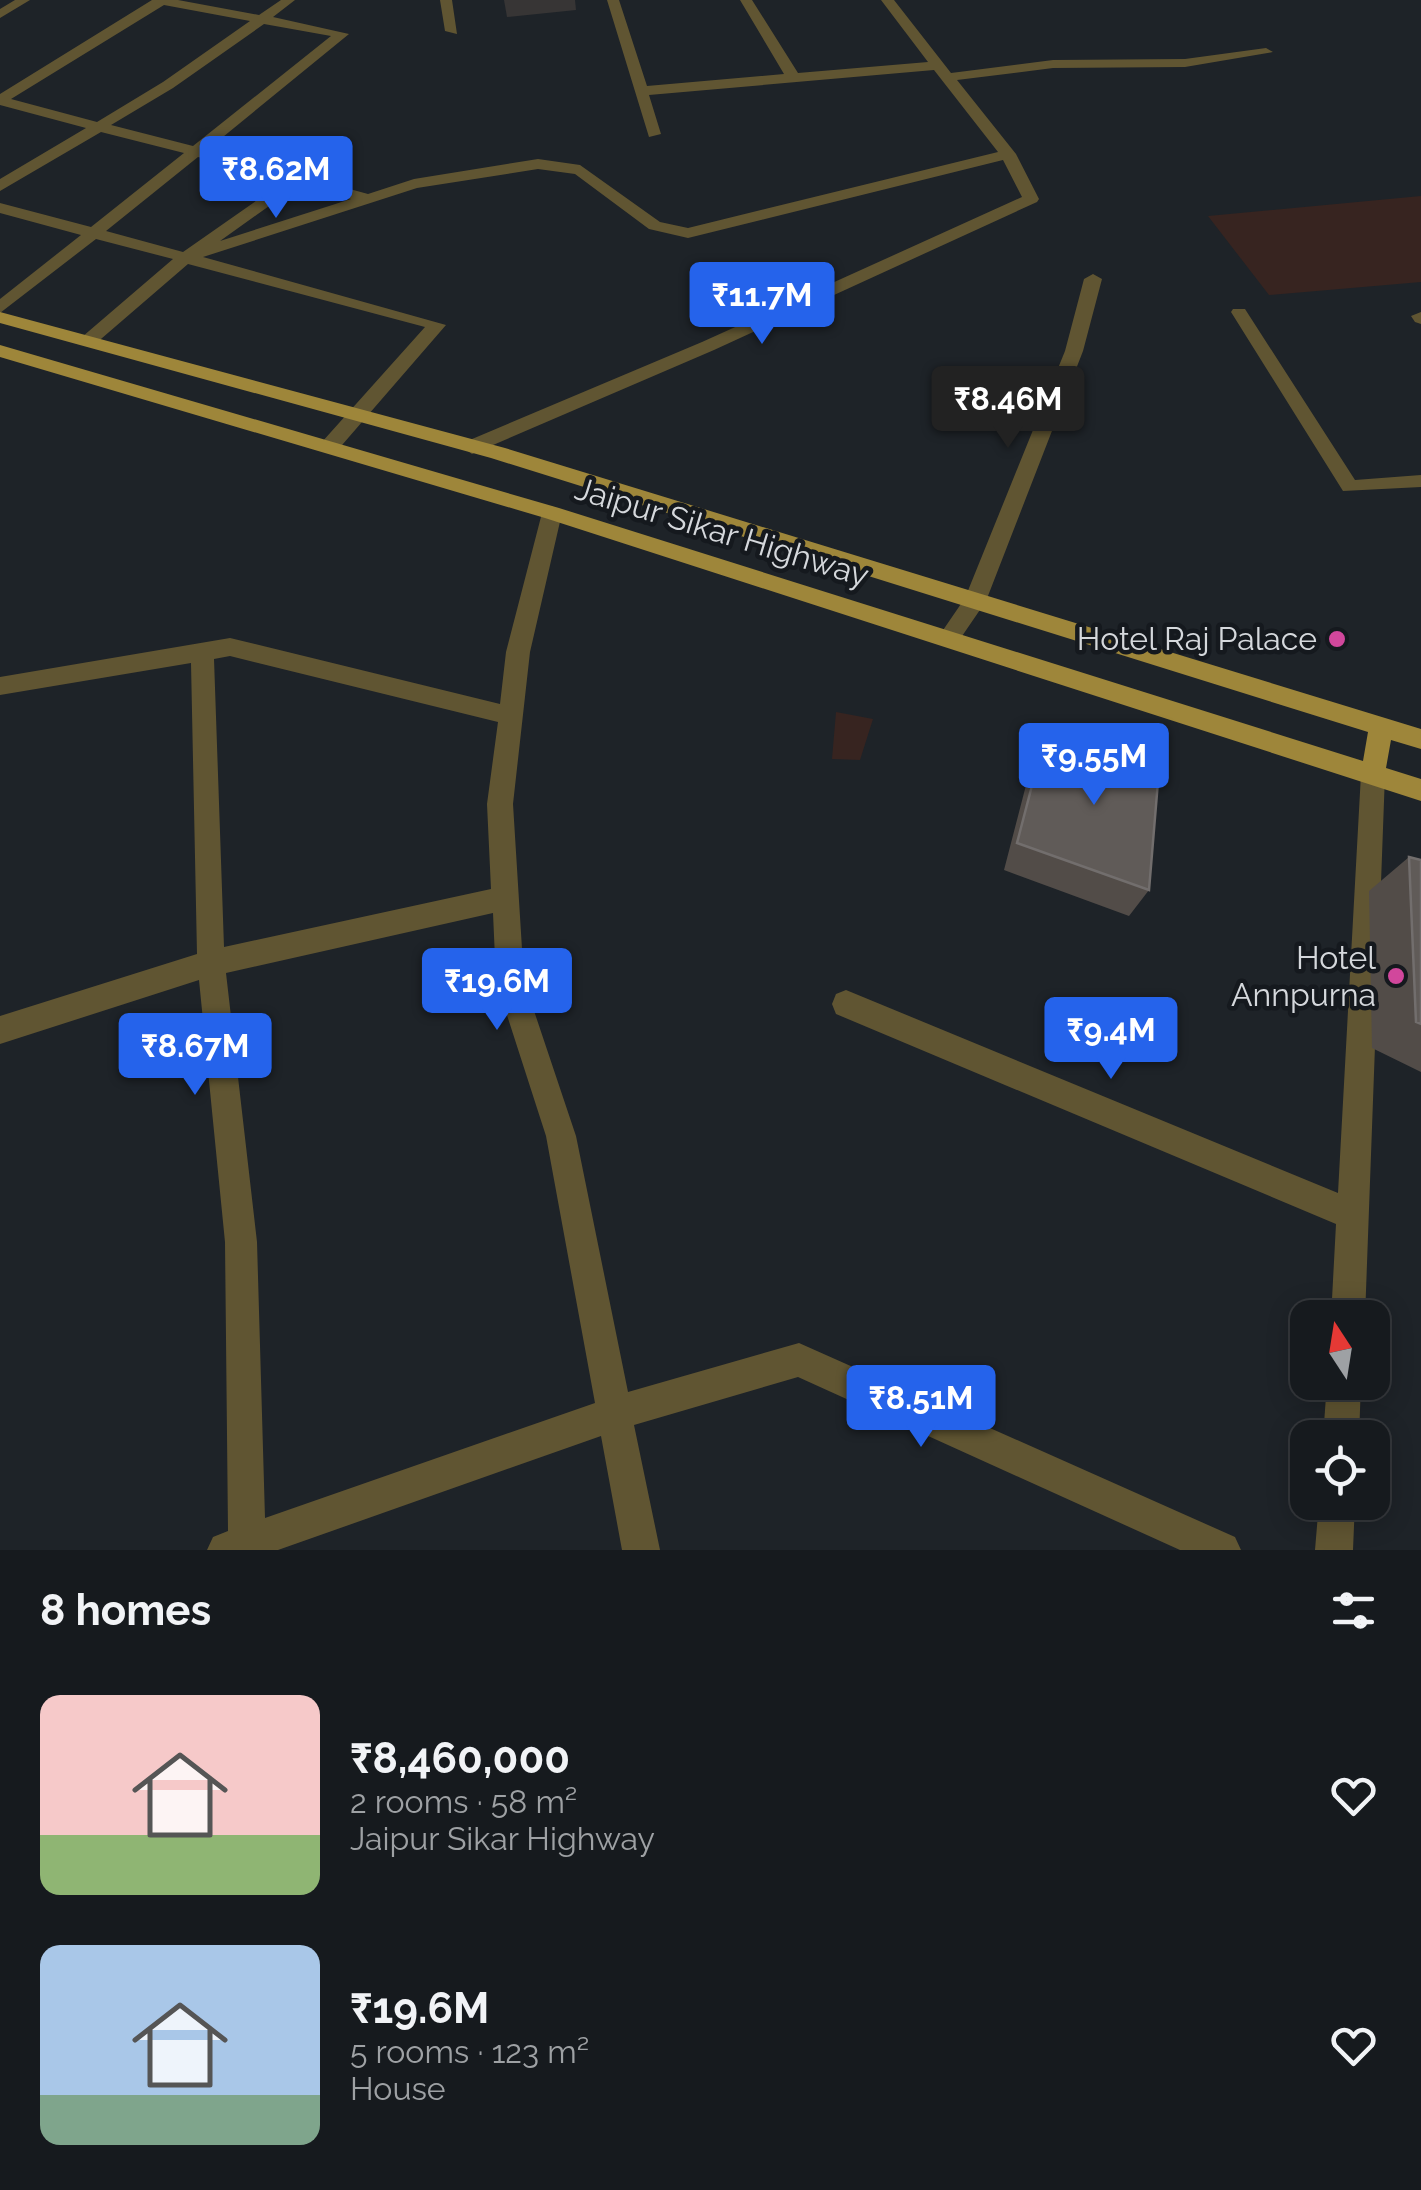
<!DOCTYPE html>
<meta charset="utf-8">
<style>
body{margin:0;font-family:Raleway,sans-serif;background:#1f2327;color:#f1f3f6;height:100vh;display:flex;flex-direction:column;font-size:38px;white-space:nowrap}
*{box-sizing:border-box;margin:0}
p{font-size:32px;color:#9ea1a4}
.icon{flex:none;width:55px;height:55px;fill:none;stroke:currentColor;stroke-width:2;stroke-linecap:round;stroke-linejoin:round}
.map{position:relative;height:1550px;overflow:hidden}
.panel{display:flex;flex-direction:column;background:#161a1e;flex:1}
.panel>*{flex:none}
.needle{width:65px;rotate:348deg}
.tools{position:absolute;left:1290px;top:1300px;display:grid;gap:20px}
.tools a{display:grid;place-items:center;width:100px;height:100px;border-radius:20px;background:#161a1e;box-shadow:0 5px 25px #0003,0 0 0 2px #35383c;font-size:50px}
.price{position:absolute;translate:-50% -85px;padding:0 22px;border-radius:10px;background:#2563eb;color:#fff;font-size:32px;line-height:65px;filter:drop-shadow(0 2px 5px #0008)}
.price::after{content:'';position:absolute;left:50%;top:60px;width:30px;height:22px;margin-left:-15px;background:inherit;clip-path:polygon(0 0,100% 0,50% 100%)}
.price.active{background:#222;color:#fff}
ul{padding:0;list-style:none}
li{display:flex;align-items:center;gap:30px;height:250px;padding:0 40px}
li span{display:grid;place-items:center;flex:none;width:280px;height:200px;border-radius:20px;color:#555}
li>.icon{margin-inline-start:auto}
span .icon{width:120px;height:120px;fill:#fffc;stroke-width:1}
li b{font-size:42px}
h2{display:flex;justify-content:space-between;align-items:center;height:120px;padding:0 40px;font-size:42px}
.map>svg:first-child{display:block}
.commercial{fill:#372420}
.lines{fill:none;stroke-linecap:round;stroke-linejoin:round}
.service{fill:#605532;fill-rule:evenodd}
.minor{fill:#605532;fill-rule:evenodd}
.primary{fill:#9e863a;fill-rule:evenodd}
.wall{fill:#524c48}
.shaded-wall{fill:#373535}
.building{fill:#605b58;stroke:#726e6d;stroke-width:2.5}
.hotel-dot{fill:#d1479c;stroke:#15191e;stroke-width:4}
.labels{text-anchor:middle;stroke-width:9;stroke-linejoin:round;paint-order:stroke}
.street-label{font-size:32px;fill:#d5d8dc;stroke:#15191e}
.poi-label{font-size:32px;fill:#d5d8dc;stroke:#15191e;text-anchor:end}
</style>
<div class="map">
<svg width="1421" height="1550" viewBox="0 0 1421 1550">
<rect width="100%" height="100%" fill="#1e2328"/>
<path class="commercial" d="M1421,196V282L1269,295L1208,216Z
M836,712L873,719L860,760L832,759Z"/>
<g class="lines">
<path class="service" d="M1233,309H1245L1355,480L1421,475V487L1343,491L1231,312Z
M1421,312V324L1415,322L1411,316Z"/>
<path class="minor" d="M15,0H30L0,18V9Z
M152,0H178L259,15L281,0H295L273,17L349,34L207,150L368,194L414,179L538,159L580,165L660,222L688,228L998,152L934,70L649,95L661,134L649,137L607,0H619L647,86L784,74L740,0H752L798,73L928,62L881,0H894L951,73L1053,60L1185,59L1266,48L1273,52L1185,67L1053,68L957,80L1016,154L1039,199L1037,202L714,350L472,454L462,447L465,442L702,342L1022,197L1003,160L688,238L649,229L575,174L538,169L417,188L203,257L446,325L336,452L329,454L319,447L322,442L425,327L188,264L94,345H82V337L173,259L96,239L0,313V299L81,235L0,213V203L91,227L184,153L101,132L0,191V179L86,128L0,105V94ZM164,5L250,21L163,82L97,122L11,99ZM264,24L331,36L193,146L111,125L173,88ZM198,157L286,180L183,252L106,231ZM300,184L351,199L220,241Z
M440,0H452L457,34L445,31Z
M1093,274L1102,279L1083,351L986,601L958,642H942L939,636L965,598L1065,351L1084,279Z
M552,506L562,513L530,652L513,804L524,981L576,1136L628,1392L799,1343L1235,1537L1241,1550H1180L798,1377L634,1425L660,1550H622L601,1436L278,1550H207L213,1537L228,1531L225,1242L199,980L0,1044V1016L197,954L191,663L0,695V677L230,638L500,704L506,652L542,513ZM230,656L498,722L487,804L491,889L224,947L214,659ZM493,913L496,981L546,1136L595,1403L265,1518L257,1242L226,973Z
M1373,764L1382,767L1385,774L1365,1318H1331L1336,1224L836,1014L832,1004L836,994L846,990L1338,1193L1361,774L1364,767Z
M1327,1382H1361L1359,1438H1323Z
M1319,1502H1355L1353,1550H1315Z"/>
<path class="primary" d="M0,312L505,448L1421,729V749L1391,740L1386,768L1421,779V801L545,518L0,357V345L559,508L1363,761L1368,732L491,458L0,323Z"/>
</g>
<path class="wall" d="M1046,732L1149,890L1129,916L1004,870L1032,762Z
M1409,857L1421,860V1072L1372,1048L1369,891Z"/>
<path class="shaded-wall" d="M504,0H575L576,10L507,17Z"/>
<path class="building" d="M1046,732L1160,757L1149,890L1017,843Z
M1409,857L1421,860V1024L1416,1022Z"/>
<g class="hotel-dot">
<circle cx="1337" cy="639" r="10"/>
<circle cx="1396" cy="976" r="10"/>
</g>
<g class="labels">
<g class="street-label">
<text transform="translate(722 532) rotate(17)" y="11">Jaipur Sikar Highway</text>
</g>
<g class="poi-label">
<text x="1317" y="650">Hotel Raj Palace</text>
<text x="1376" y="969">Hotel<tspan x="1376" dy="37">Annpurna</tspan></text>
</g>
</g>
</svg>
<div class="tools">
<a><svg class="needle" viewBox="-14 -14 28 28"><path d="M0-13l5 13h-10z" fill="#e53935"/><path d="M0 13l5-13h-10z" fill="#9ea1a4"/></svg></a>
<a><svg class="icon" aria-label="locate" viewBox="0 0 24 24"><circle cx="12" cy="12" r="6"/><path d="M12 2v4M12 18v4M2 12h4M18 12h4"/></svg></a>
</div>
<b class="price" style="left:276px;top:221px">₹8.62M</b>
<b class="price" style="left:762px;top:347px">₹11.7M</b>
<b class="price active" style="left:1008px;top:451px">₹8.46M</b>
<b class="price" style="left:1094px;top:808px">₹9.55M</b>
<b class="price" style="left:497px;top:1033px">₹19.6M</b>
<b class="price" style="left:1111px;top:1082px">₹9.4M</b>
<b class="price" style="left:195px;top:1098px">₹8.67M</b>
<b class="price" style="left:921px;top:1450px">₹8.51M</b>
</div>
<section class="panel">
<h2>8 homes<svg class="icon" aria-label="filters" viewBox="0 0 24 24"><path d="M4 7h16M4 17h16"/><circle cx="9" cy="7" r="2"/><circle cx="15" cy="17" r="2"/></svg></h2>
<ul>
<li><span style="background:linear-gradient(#f6c9c9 70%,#8fb573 0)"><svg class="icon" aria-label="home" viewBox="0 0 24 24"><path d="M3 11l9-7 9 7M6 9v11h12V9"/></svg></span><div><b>₹8,460,000</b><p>2 rooms · 58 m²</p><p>Jaipur Sikar Highway</p></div><svg class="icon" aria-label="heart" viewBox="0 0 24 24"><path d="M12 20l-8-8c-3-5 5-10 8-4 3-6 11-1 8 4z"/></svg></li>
<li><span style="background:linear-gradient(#a9c7e8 75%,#7fa58c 0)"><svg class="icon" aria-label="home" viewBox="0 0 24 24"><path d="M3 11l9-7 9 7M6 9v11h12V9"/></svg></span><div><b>₹19.6M</b><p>5 rooms · 123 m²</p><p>House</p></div><svg class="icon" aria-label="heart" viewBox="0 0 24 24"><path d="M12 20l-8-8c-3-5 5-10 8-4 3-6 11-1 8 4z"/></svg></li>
</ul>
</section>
